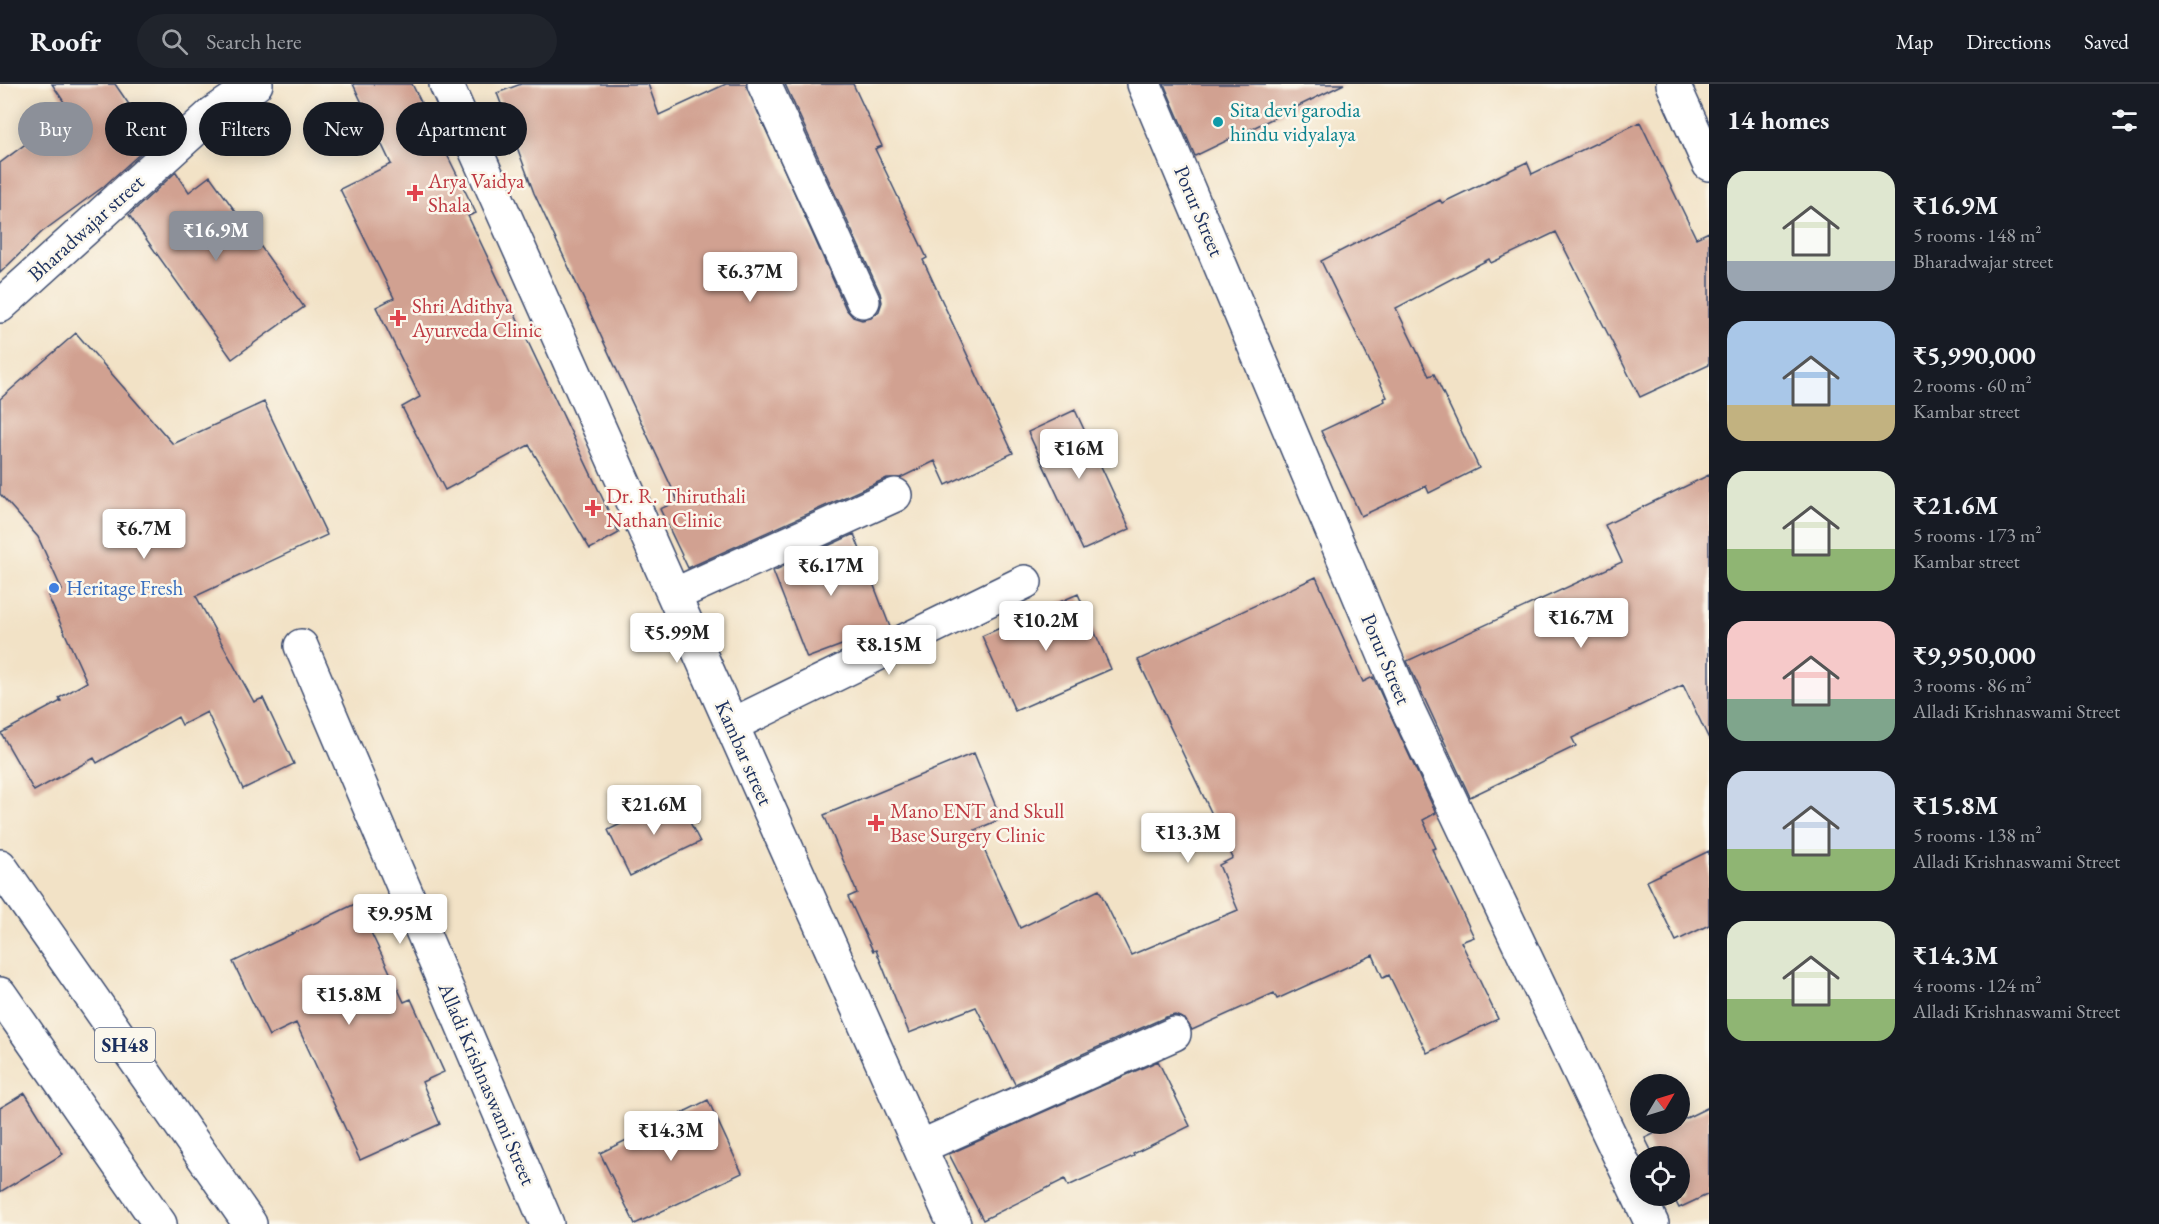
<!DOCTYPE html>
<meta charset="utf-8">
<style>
body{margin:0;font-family:"EB Garamond",serif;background:#20242c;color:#f1f3f6;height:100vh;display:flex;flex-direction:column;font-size:22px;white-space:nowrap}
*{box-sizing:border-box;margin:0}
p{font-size:20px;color:#9ea1a6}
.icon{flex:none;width:33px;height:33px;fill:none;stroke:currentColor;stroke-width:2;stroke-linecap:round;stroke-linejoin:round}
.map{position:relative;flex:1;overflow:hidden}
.panel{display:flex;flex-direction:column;background:#171b24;width:450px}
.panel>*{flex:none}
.hud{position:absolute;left:18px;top:18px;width:570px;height:54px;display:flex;gap:12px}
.needle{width:39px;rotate:52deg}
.fabs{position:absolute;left:1630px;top:990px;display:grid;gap:12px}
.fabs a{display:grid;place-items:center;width:60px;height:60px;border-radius:50%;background:#171b24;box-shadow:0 3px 15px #0003;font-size:30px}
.price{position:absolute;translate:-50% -51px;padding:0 14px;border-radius:6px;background:#fff;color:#222;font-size:20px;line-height:39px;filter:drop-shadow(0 2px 3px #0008)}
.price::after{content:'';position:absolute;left:50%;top:36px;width:18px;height:14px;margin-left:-9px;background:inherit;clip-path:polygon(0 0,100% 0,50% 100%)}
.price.current{background:#8c9099;color:#fff}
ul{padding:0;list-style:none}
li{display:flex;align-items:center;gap:18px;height:150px;padding:0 18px}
li span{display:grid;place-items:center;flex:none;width:168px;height:120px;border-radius:18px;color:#555}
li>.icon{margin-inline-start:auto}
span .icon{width:72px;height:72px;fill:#fffc;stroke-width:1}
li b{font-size:26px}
h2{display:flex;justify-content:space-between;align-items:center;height:72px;padding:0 18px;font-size:26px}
.chip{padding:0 21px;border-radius:27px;background:#171b24;box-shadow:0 3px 15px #0003;font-size:21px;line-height:54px}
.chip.current{background:#8c9099;color:#fff}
header{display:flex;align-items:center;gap:36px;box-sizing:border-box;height:84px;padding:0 30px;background:#171b24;border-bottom:2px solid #363941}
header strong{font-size:28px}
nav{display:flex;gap:33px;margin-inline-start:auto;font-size:21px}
.search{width:420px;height:54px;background:#20242c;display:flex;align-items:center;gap:15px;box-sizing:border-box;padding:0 21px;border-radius:33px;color:#9ea1a6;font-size:22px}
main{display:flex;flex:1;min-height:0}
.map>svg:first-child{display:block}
.building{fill:#d1a191}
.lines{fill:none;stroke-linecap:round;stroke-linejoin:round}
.street-casing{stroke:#3b4a6e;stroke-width:36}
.secondary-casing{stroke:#3b4a6e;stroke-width:36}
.primary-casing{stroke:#3b4a6e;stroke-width:36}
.street{stroke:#fff;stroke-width:33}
.secondary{stroke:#fff;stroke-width:33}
.primary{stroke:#fff;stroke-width:33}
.culture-dot{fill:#0f9aa8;stroke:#fbf7ec;stroke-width:2}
.health-dot{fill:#e0444e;stroke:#fbf7ec;stroke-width:2}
.shop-dot{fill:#3f7fe0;stroke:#fbf7ec;stroke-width:2}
.labels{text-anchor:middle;stroke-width:5;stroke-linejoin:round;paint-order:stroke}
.shield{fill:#fbf7ec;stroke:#5e6b89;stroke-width:1.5}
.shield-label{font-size:20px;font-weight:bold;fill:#1b2f5e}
.culture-label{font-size:21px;fill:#0d838f;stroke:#fbf7ec;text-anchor:start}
.health-label{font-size:21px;fill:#be3a42;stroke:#fbf7ec;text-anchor:start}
.street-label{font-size:21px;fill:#1b2f5e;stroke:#fbf7ec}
.shop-label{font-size:21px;fill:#366cbe;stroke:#fbf7ec;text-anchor:start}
</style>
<header>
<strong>Roofr</strong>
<div class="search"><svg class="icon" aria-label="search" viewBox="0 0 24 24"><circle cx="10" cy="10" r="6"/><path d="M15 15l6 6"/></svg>Search here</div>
<nav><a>Map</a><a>Directions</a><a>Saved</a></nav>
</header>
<main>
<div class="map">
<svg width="1709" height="1140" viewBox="0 0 1709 1140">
<rect width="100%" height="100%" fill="#fbf7ec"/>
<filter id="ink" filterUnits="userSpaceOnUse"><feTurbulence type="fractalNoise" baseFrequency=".0167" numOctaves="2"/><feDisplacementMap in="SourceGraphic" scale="12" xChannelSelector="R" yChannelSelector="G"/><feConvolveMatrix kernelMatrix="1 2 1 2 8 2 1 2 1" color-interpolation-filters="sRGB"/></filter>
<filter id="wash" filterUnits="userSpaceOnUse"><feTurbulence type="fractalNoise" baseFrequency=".008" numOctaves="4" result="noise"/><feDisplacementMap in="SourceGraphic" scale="24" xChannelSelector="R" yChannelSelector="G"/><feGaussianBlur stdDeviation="1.35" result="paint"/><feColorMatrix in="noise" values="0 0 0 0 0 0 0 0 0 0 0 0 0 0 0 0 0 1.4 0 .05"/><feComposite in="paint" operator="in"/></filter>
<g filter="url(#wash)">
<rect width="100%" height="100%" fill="#f2e2c6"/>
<g id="blocks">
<path class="building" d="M52,0H115L154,57L103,103L42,148L0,189V79L70,27Z
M353,0H412L476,129L468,132L619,449L590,465L529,361L445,406L402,323L420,313L376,223L394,214L340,105L391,80Z
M521,0H648L659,31L726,0H746L846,225L853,233L862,236L871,234L879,227L882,218L880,209L785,0H853L882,62L875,65L927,174L923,176L1013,369L946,401L935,377L900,394H887L688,484L660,425L678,417L534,109L497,9Z
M1164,0H1344L1195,72Z
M1640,38L1696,154L1709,148V281L1640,313L1556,148L1491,179L1489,175L1396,224L1429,292L1434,290L1479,384L1429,409L1426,402L1361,432L1321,347L1385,317L1384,314L1387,313L1321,177L1440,116L1442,119L1527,78L1532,90Z
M176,88L189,108L210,92L304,223L232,275L129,131Z
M76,249L173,360L264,318L327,451L196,512L254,618L263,614L294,680L243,705L207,628L182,641L178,633L97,679L94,674L34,707L1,649L61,617L59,614L87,598L48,512L62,506L38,453L0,410V315Z
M1075,326L1130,445L1083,466L1028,348Z
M1709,391V655L1683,601L1572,654L1576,662L1470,713L1407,577L1622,478L1605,441Z
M854,450L890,543L807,574L773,487Z
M1316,493L1363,598L1373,593L1436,729L1423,736L1436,764L1432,765L1474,853L1461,858L1498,935L1427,969L1389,891L1383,894L1373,871L1277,915L1274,909L1192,946L1185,935L1175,931L1166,933L1015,1000L976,923L909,949L876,866L873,867L848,813L857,809L824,731L974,669L1001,735L975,746L1020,844L1099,806L1131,871L1238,826L1219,781L1233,774L1138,576Z
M1078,510L1111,585L1015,627L982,552Z
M677,713L700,758L630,792L608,746Z
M1709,767V841L1676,857L1647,797Z
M357,819L404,918L411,915L444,988L422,998L440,1040L360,1076L296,939L269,952L233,878Z
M1158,977L1190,1042L1133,1070L1134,1072L1068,1102L1065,1095L983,1136L949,1070Z
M25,1009L63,1070L0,1108V1024Z
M708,1016L742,1089L635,1140L600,1069Z
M1709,1023V1110L1679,1124L1673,1112H1680V1072H1654L1645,1054L1674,1040H1680V1037Z"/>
</g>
</g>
<g filter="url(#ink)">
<use href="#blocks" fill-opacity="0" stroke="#3b4a6e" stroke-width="1.5"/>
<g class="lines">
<g class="street-casing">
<path id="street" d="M446,0L954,1140
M764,0L863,217
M1144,0L1405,620L1652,1140
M1673,0L1709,80
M674,511L895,411
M301,562L547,1140
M732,641L1025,498
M920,1063L1174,950"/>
</g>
<g class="secondary-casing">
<path id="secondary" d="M0,222L212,30L256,0"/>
</g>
<g class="primary-casing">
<path id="primary" d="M0,782L250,1140
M0,910L160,1140"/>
</g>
<use href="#street" class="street"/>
<use href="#secondary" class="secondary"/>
<use href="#primary" class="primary"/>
</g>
</g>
<circle class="culture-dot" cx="1218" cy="38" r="6"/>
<g class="health-dot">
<path d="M412 100h6v6h6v6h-6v6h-6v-6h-6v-6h6z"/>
<path d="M395 225h6v6h6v6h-6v6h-6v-6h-6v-6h6z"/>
<path d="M590 415h6v6h6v6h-6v6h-6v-6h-6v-6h6z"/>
<path d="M873 730h6v6h6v6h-6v6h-6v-6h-6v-6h6z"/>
</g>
<circle class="shop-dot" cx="54" cy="504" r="6"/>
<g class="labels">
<rect class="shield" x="95" y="944" width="60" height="34" rx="4.5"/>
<g class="shield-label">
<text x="125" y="968">SH48</text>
</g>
<g class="culture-label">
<text x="1230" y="33">Sita devi garodia<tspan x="1230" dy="24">hindu vidyalaya</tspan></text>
</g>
<g class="health-label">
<text x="428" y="104">Arya Vaidya<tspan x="428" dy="24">Shala</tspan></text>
<text x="412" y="229">Shri Adithya<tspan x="412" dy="24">Ayurveda Clinic</tspan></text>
<text x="606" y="419">Dr. R. Thiruthali<tspan x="606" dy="24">Nathan Clinic</tspan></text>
<text x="890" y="734">Mano ENT and Skull<tspan x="890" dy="24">Base Surgery Clinic</tspan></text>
</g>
<g class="street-label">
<text transform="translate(1199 127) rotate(67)" y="7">Porur Street</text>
<text transform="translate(86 144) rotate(-42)" y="7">Bharadwajar street</text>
<text transform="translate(1386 575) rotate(67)" y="7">Porur Street</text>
<text transform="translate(744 669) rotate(66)" y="7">Kambar street</text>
<text transform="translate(487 1000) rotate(67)" y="7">Alladi Krishnaswami Street</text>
</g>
<g class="shop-label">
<text x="66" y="511">Heritage Fresh</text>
</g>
</g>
</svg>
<div class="fabs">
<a><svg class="needle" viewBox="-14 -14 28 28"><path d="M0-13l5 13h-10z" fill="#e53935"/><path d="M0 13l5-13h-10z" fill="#9ea1a6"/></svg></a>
<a><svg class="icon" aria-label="locate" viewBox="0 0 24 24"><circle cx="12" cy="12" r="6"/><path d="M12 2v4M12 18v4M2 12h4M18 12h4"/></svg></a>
</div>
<b class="price current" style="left:216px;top:178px">₹16.9M</b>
<b class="price" style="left:750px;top:219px">₹6.37M</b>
<b class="price" style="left:1079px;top:396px">₹16M</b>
<b class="price" style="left:144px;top:476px">₹6.7M</b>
<b class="price" style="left:831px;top:513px">₹6.17M</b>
<b class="price" style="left:1581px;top:565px">₹16.7M</b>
<b class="price" style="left:1046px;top:568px">₹10.2M</b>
<b class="price" style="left:677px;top:580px">₹5.99M</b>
<b class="price" style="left:889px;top:592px">₹8.15M</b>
<b class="price" style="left:654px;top:752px">₹21.6M</b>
<b class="price" style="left:1188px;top:780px">₹13.3M</b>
<b class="price" style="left:400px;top:861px">₹9.95M</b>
<b class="price" style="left:349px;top:942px">₹15.8M</b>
<b class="price" style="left:671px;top:1078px">₹14.3M</b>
<div class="hud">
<a class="chip current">Buy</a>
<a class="chip">Rent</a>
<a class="chip">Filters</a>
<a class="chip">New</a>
<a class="chip">Apartment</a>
</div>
</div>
<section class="panel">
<h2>14 homes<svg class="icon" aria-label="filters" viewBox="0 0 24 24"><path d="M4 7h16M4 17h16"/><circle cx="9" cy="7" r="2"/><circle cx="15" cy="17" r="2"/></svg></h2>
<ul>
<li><span style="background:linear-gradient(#dfe7d0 75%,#9aa5b1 0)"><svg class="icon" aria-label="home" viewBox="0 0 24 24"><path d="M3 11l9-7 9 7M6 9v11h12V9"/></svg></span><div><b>₹16.9M</b><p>5 rooms · 148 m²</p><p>Bharadwajar street</p></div></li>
<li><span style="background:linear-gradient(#a9c7e8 70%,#c2b280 0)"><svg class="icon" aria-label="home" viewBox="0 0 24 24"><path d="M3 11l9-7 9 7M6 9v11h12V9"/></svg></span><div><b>₹5,990,000</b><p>2 rooms · 60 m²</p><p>Kambar street</p></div></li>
<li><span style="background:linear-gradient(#dfe7d0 65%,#8fb573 0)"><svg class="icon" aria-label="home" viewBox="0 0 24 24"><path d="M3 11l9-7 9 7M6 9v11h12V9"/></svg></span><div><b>₹21.6M</b><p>5 rooms · 173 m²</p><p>Kambar street</p></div></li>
<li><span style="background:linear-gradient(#f6c9c9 65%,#7fa58c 0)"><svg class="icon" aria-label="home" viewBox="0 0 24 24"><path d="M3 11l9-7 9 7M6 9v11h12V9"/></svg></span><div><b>₹9,950,000</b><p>3 rooms · 86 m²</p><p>Alladi Krishnaswami Street</p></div></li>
<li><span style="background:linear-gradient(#c9d6e8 65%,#8fb573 0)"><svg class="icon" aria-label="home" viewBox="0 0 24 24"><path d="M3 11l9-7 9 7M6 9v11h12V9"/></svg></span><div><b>₹15.8M</b><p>5 rooms · 138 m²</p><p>Alladi Krishnaswami Street</p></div></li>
<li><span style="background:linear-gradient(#dfe7d0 65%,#8fb573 0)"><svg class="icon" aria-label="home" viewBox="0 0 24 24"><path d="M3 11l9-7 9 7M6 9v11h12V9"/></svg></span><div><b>₹14.3M</b><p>4 rooms · 124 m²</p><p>Alladi Krishnaswami Street</p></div></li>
</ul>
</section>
</main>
